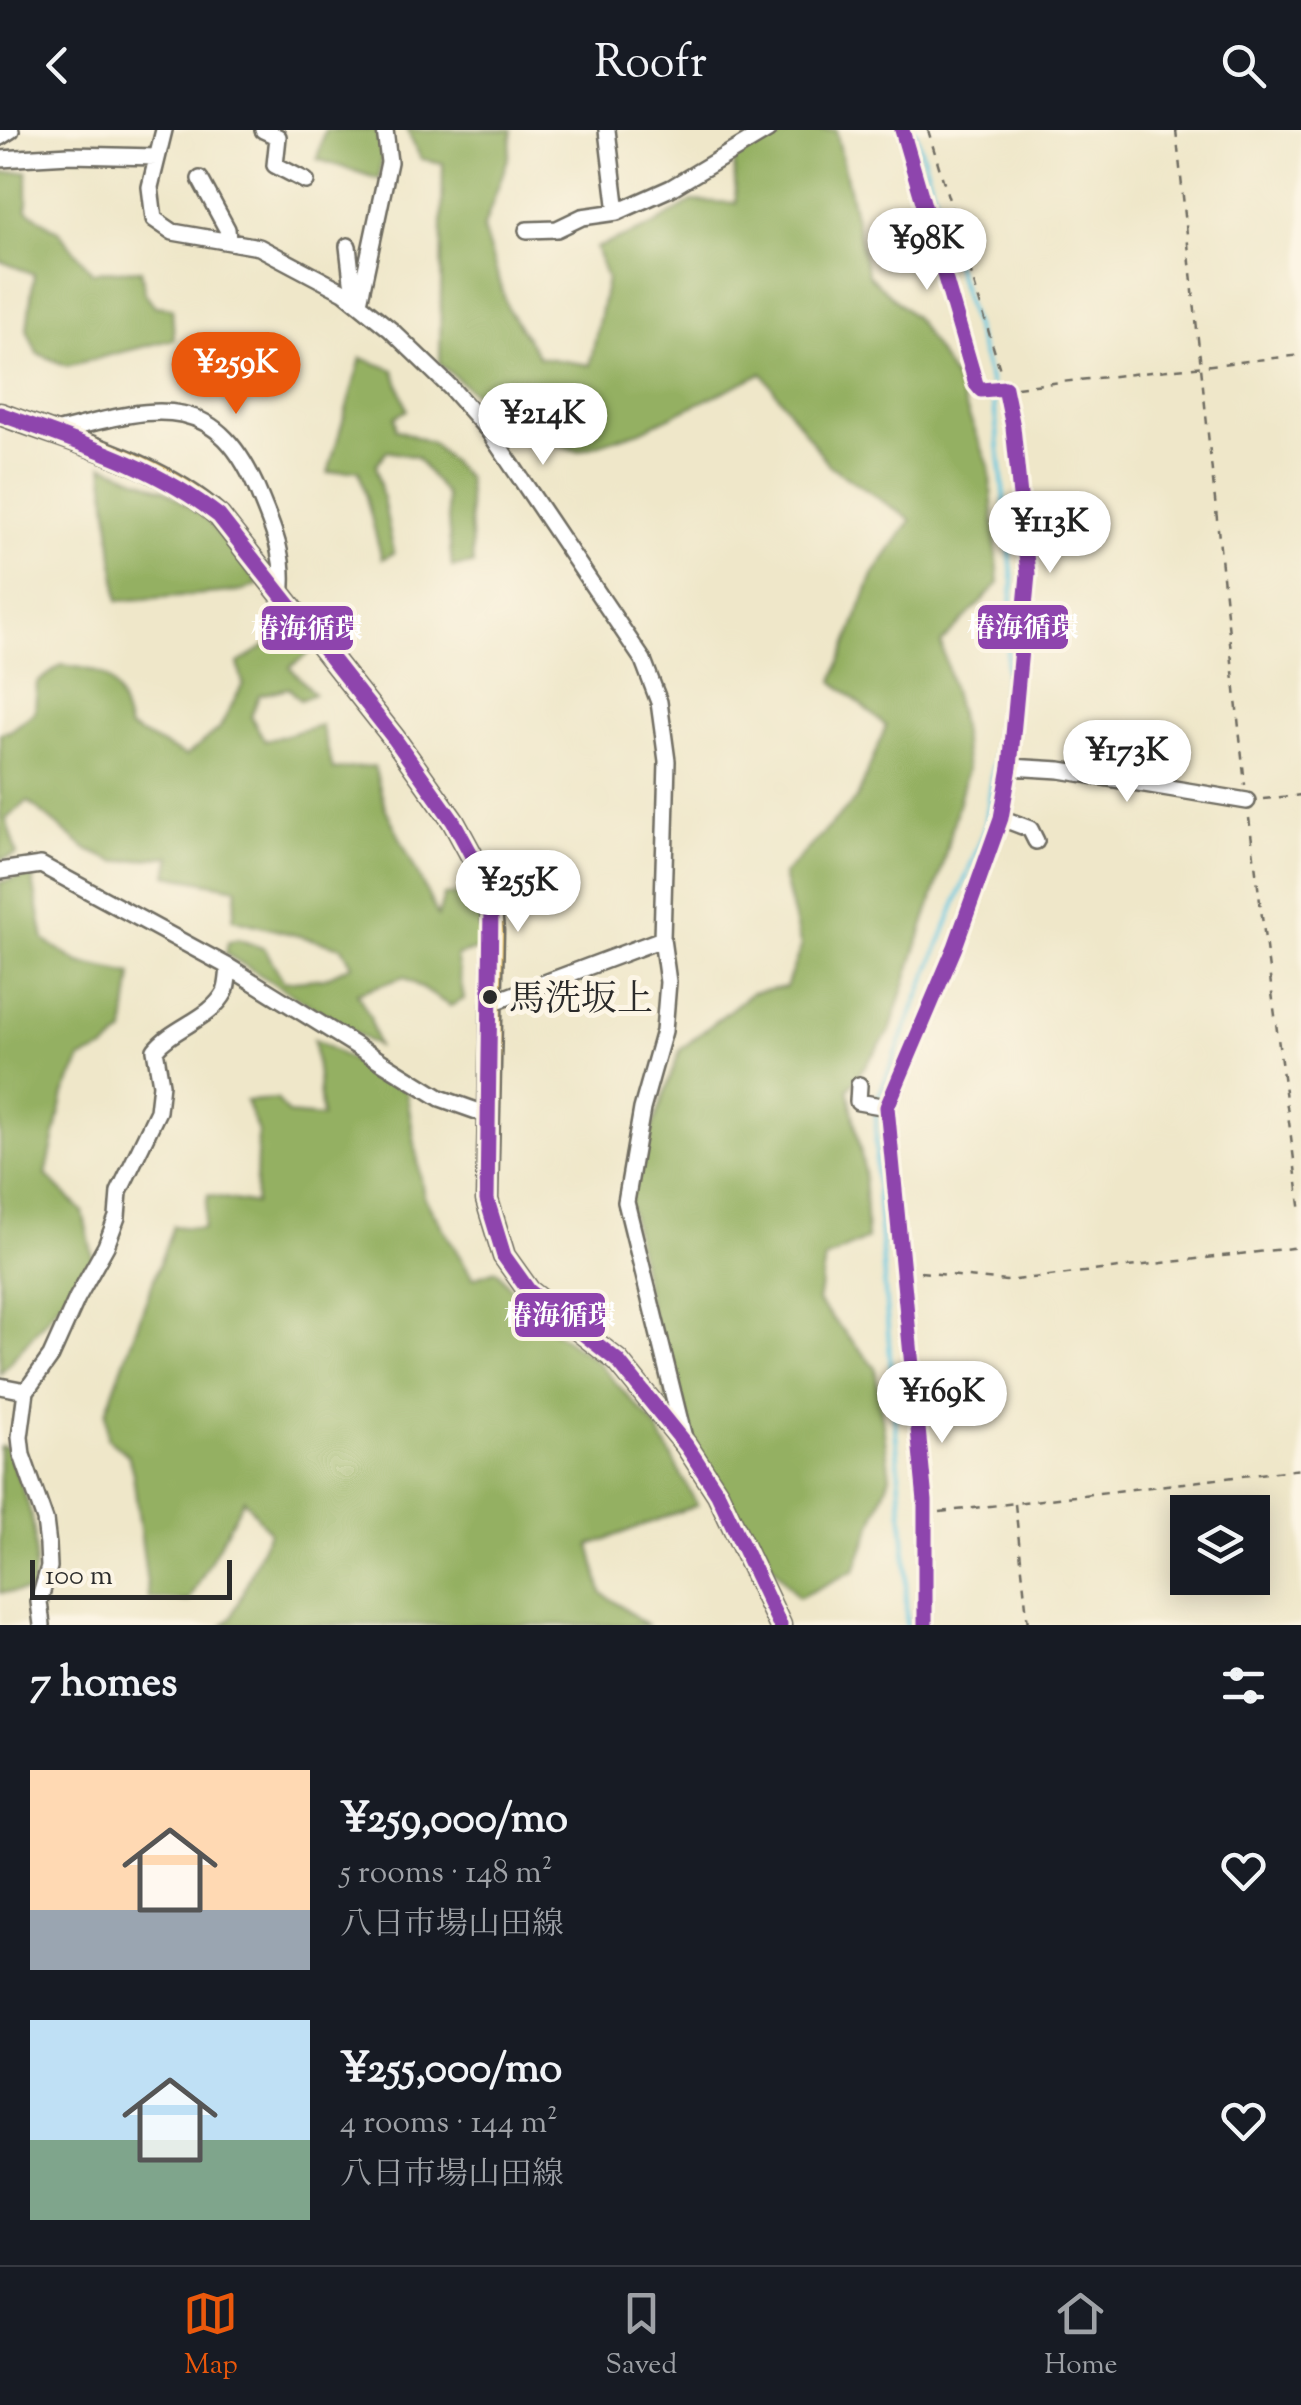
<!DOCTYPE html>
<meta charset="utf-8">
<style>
body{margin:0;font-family:"Sorts Mill Goudy","Noto Serif JP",serif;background:#242831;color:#f1f3f6;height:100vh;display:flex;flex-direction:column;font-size:38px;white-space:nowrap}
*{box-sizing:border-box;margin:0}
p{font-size:32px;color:#9ea1a6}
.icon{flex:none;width:55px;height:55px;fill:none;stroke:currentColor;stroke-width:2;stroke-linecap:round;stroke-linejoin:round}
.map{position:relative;height:1495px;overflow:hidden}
.panel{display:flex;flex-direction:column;background:#171b24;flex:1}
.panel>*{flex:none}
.tools{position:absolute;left:1170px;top:1365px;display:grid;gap:20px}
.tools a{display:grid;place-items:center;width:100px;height:100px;border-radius:0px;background:#171b24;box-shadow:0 5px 25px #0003;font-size:50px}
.scale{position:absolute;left:30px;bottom:25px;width:202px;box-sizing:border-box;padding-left:10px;border:5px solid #2b2b2b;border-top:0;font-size:28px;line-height:35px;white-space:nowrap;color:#2b2b2b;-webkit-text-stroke:8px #fcf5e5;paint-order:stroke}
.price{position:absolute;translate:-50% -85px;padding:0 22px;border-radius:35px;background:#fff;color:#222;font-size:32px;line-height:65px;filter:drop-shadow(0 2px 5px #0008)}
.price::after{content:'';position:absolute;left:50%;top:60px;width:30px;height:22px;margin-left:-15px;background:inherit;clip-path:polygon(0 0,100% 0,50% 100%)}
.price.selected{background:#ea580c;color:#fff}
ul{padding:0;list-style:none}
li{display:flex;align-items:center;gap:30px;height:250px;padding:0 30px}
li span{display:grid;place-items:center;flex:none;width:280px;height:200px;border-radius:0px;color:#555}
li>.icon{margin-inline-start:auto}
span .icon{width:120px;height:120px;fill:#fffc;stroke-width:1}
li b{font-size:42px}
h2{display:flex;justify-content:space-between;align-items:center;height:120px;padding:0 30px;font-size:42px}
header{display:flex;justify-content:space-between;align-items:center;height:130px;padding:0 30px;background:#171b24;font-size:45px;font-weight:600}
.menu{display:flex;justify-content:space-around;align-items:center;height:140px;border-top:2px solid #363941;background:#171b24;font-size:28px;color:#9ea1a6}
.menu a{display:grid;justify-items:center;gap:5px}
.menu .selected{color:#ea580c}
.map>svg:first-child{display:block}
.forest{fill:#94b062;stroke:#606e46;stroke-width:2.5}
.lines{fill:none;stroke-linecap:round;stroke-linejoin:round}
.stream{stroke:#62c6e0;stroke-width:4}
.minor-casing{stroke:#706d62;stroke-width:20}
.major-casing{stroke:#706d62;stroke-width:25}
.path{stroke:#706d62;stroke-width:2.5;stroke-dasharray:8 8;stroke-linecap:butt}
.minor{stroke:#fff;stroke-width:15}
.major{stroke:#edc569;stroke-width:20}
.bus-1-casing{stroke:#fcf5e5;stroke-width:22}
.bus-1{stroke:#8e44ad;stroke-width:15}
.bus-dot{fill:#2b2b2b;stroke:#fcf5e5;stroke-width:4}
.labels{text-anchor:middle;stroke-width:10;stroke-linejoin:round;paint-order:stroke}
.bus-label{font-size:36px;fill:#2b2b2b;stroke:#fcf5e5;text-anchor:start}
.line-badge{stroke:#fcf5e5;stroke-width:4}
.badge-label{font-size:28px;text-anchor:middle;font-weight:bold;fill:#fff}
</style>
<header><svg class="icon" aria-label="back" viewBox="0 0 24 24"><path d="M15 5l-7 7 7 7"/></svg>Roofr<svg class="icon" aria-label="search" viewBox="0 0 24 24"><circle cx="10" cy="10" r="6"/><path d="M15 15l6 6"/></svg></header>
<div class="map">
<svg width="1301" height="1495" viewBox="0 0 1301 1495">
<rect width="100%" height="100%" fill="#fcf5e5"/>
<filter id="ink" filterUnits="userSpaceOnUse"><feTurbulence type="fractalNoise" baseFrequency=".01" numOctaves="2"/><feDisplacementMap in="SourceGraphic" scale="20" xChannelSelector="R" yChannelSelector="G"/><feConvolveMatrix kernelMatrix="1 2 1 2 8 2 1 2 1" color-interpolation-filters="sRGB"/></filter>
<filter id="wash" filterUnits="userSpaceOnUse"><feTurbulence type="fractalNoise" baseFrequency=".0048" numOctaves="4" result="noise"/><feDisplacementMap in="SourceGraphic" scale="40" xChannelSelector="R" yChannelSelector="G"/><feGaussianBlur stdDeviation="2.25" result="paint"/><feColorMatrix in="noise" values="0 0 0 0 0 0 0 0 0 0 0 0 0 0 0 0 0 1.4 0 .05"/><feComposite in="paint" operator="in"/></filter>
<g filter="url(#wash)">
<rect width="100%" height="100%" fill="#efe7c9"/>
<path class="forest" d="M325,0H377L382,26L379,49L317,29Z
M407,0H512L509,26L483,99L508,179L539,227L590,235L607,149L596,118L654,95L692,71L736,73L734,28L760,0H836L868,145L916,189L954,248L989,336L999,453L941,513L959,585L967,640L941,741L890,901L848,959L864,1039L867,1109L825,1129L818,1172L875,1237L890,1346L855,1440L798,1468L701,1346L668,1275L628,1066L680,920L751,863L786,857L801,817L783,745L857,668L886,596L833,551L873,445L911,390L829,335L762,243L640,301L578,321L517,301L440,234L443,33L421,29Z
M27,41V80L59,102L92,142L141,140L145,163L155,176L172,178L174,209L67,236L37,223L27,199L34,144L0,131V43Z
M361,228L394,240L407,280L395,287L396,299L432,313L467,348L473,434L452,437L446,365L416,327L386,321L376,335L394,423L382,429L359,340L328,343Z
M103,335L165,360L206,388L259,454L243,461L118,471Z
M293,499L312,521L290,537L314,564L300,570L289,558L259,565L251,587L265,611L321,595L333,640L374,636L385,677L438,786L444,765L480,762L483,818L456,826L464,869L450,876L404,847L357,863L370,887L377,916L226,824L228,812L238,809L265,819L284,852L325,848L352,835L342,817L233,789L237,758L167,745L171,726L116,732L87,720L28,671L6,689L17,725L0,730V603L10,601L35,582L37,553L62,535C114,541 115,551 129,598L186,626L219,599L243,554L238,533Z
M32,745L44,810L79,833L132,844L124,903L105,919L81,929L64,964L46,1045L83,1082L94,1132L0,1244V752Z
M314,909L406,961L424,1067L473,1148L496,1140L538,1190L595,1230L656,1297L697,1375L590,1415L602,1463L647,1495H223L232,1487L269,1402L244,1369L189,1471L149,1469L133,1344L128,1325L107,1308L106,1282L173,1096L203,1099L208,1065L255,1074L258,1002L246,971L277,969L288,984L322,987Z
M0,1316L7,1317C28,1373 43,1400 31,1461L0,1463Z"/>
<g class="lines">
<path class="stream" d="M915,0L991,254
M877,971L985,699L1005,552L1013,453L993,263
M876,980V1044L906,1435V1495"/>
</g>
</g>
<g filter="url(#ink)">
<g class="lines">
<g class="minor-casing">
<path id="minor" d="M164,0L150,57L154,89L173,102L259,117L344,162L391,200L450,257L488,300L643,530L659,572L667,631L662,809L668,852L664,901L642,979L626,1072L685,1312
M263,0L278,7L275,35L306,51
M607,0L617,82
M902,0L976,254L981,260L1005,258L1013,297L1028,444L1010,637L1001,688L955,817L887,977L925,1371V1495
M0,7L11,0
M0,29L70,25L157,27
M200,49L227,99L228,110
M527,100L557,99L582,87L617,82L671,58L768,0
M348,116L352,151L362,160
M359,173L389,32L385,0
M52,303C150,278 216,253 261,369C275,403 286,429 281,466
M1010,637L1060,640L1247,671
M1001,688L1030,699L1036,711
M0,741L41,735L229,837L440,968L488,985
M494,872L662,809
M859,955L858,972L887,977
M0,1256L26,1261
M42,1495L39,1472L49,1437L48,1415L45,1390L22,1325L20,1307L26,1261L51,1226L77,1168L106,1116L117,1087L119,1062L158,981L161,954L155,920C173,897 211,889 225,862C228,855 228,845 229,837"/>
</g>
<g class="major-casing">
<path id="major" d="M0,284C74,312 158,332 219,386L394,608L453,691L478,737L491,780L493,801L487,1070L504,1126L529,1161L618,1231L686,1315L718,1364L780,1495"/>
</g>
<path class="path" d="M928,0L1001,243
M1176,0L1245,655
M1017,257L1301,225
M1263,669L1301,665
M1249,688L1301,1083
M920,1142L1006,1151L1301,1117
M1015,1374L1028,1495
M940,1382L1301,1339"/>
<use href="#minor" class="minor"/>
<use href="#major" class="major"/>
<g class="bus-1-casing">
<path id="bus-1" d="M902,0L976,254L981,260L1005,258
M0,284C77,312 154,335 219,386L394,608L453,691L478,737L491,780L487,1070L504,1126L529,1161L618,1231L686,1315L718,1364L780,1495
M925,1495V1371L887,977L955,817L1001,688L1010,637L1028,444L1013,297L1005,258"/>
</g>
<use href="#bus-1" class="bus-1"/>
</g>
</g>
<circle class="bus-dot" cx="490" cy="867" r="9"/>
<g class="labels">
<g class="bus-label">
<text x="509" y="880">馬洗坂上</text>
</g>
</g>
<g class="line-badge">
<rect x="976" y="473" width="94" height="48" rx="10" fill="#8e44ad"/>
<rect x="260" y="474" width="95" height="48" rx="10" fill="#8e44ad"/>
<rect x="513" y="1161" width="94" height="48" rx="10" fill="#8e44ad"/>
</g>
<g class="badge-label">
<text x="1023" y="507">椿海循環</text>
<text x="307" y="508">椿海循環</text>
<text x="560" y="1195">椿海循環</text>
</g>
</svg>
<div class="tools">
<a><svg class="icon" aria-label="layers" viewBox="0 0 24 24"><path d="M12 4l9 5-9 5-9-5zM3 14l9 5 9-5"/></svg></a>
</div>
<div class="scale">100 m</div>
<b class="price" style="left:927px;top:163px">¥98K</b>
<b class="price selected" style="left:236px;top:287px">¥259K</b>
<b class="price" style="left:543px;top:338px">¥214K</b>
<b class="price" style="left:1050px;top:446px">¥113K</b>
<b class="price" style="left:1127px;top:675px">¥173K</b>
<b class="price" style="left:518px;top:805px">¥255K</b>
<b class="price" style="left:942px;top:1316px">¥169K</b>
</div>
<section class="panel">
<h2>7 homes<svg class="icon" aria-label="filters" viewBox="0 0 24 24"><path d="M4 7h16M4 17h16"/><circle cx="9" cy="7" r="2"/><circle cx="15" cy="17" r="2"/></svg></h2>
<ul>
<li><span style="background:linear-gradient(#ffd9b3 70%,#9aa5b1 0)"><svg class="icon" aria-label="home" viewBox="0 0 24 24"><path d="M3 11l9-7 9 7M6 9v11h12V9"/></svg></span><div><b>¥259,000/mo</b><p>5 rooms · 148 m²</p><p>八日市場山田線</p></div><svg class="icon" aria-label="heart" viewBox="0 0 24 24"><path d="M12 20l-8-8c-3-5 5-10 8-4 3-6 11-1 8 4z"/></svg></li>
<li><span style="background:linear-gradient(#bfe0f5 60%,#7fa58c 0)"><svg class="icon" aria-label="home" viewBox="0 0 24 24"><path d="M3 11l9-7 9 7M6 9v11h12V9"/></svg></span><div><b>¥255,000/mo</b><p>4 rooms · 144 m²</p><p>八日市場山田線</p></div><svg class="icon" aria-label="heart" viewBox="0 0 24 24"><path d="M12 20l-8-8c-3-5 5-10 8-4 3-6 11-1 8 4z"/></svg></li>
</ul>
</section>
<nav class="menu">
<a class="selected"><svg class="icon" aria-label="map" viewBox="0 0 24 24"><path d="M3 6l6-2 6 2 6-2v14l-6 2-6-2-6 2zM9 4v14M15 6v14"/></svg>Map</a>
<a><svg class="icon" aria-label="saved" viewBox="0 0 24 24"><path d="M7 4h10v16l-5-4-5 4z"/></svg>Saved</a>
<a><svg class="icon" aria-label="home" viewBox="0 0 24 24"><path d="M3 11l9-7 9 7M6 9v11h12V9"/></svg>Home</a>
</nav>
